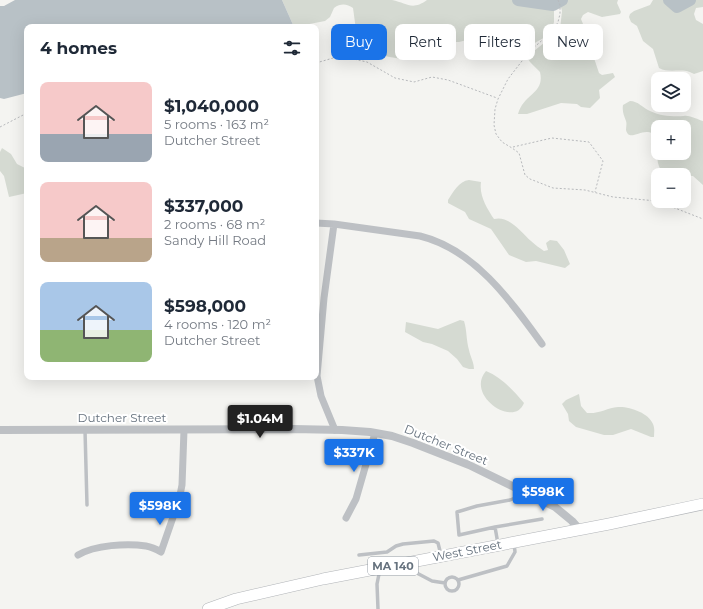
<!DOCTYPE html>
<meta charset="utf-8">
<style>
body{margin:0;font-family:Montserrat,sans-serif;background:#f6f6f7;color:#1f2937;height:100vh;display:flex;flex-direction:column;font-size:15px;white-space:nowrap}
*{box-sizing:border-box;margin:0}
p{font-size:13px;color:#747a83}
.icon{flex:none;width:22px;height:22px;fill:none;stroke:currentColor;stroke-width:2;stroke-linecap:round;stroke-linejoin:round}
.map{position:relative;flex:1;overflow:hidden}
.side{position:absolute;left:24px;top:24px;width:295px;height:356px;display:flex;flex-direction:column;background:#fff;border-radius:8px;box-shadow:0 4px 16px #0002}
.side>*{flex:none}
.banner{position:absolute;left:331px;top:24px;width:312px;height:36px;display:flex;gap:8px}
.controls{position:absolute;left:651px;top:72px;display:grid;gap:8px}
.controls a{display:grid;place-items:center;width:40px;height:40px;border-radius:8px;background:#fff;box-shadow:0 4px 16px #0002;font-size:20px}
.price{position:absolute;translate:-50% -34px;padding:0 9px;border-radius:4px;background:#1a73e8;color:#fff;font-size:13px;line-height:26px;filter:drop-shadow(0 1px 2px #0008)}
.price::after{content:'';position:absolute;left:50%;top:24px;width:12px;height:9px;margin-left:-6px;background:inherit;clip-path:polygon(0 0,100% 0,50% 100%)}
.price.on{background:#222;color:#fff}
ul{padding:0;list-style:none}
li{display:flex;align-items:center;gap:12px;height:100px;padding:0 16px}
li span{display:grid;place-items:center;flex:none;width:112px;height:80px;border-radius:8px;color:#555}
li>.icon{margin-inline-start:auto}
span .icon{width:48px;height:48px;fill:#fffc;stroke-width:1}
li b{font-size:17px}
h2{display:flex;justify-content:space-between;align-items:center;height:48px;padding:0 16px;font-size:17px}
.tag{padding:0 14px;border-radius:8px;background:#fff;box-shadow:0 4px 16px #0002;font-size:14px;line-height:36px}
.tag.on{background:#1a73e8;color:#fff}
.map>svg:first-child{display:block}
.green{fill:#d5dad2}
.water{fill:#b8c1c6}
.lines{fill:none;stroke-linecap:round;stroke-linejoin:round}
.river{stroke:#b8c1c6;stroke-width:12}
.primary-casing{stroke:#b1b4b8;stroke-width:12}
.path{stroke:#b7b9bc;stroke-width:1;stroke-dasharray:2 2;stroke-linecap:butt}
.service{stroke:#bdc0c4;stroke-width:3.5}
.minor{stroke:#bdc0c4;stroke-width:7}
.tertiary{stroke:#bdc0c4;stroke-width:8}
.primary{stroke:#fff;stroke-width:11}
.labels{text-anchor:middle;stroke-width:4;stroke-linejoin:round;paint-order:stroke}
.shield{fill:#fff;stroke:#949ca5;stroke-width:1}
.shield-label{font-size:11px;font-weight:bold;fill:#66727e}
.street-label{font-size:12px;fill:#66727e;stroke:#fff}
</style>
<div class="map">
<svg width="703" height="609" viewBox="0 0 703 609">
<rect width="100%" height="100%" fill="#f4f4f1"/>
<path class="green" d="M282,0H392C407,3 412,11 427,0H550L551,5L554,11V22L552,29L547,36L533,44L502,48L490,44L481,38H475L459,42H449L418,56L401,59L379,55L366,50L361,42L356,30L353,8C347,4 341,3 334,8L330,17L325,21L294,27Z
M559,0H618L617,3L621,12L620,14L602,17L588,12L583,15L581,19L583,24L581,29L582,33L588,40L599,73L602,75L613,73L615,77L599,90L600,98L590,108L581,107L577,104L561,103L527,114H518C524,93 545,94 540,72L530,62L528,59L534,51L560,30L562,11Z
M653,0H703V7L696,8L694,14L696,20L703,24V71L694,74C683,67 670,74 659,68L653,49L643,41L637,26L631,22L629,17L630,14L634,11L650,5Z
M630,101C638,101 643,108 650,111C660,116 674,117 684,116C690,115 698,120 703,121V185L693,176L664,175C659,168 656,161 658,153H684V127H658V138C645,122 630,145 626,130C626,127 627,124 626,121C624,115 622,112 623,105Z
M2,148L11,154L17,164L27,169V193L9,197L4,176L0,171V152Z
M469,180L481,182C479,196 487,208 494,219C509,215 521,232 531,241C535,245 540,248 544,251L548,250L546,243L550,240L557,241L564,250L570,264L565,268L536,261L526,262L509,255L491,229L469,219L465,212L448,203V200C453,192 459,181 469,180Z
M460,320L464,321C467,330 466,340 469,350C470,356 474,362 474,369H469L463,367L457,359L448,351L432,344L423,342L405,332L406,322L438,329Z
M486,371C501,377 514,391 524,403C514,429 465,395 486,371Z
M579,394L581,406L587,413C599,414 607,408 618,407C629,406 649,413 653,424C655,429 654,432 654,437H651L631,429L613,435H604L576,427L569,421L568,414L562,404L566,400Z"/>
<path class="water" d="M15,0H282L294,27H27V93L4,99L0,98V6H4Z"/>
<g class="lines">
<path class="river" d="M518,0L553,5L562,0
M669,0L677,7L690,0"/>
<g class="primary-casing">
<path id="primary" d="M208,609L236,599L323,579L609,524L703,504"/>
</g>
<path class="path" d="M558,0L560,5V14L558,22L553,31L532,49L522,61L508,79L498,99L495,109L494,125L496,134L502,142L512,148L519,153L525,175L530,179L553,188L585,190L613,197L657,201L703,219
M316,63L340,56L367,62L395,78L414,82L432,77L448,80L497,98
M0,127L27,113
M513,147L552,138L589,142L603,161L595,192"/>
<path class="service" d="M85,430L87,505
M495,527L459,535L457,512L477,506L510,500L515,498L519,490
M498,544L495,527L542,519
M359,555L387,552L396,546L403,544L434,541L438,543L441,555
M411,563L413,571L432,581L445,583
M445 584a7 7 0 1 1 14 0a7 7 0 1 1-14 0Z
M458,580L507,566L515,552L514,543
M378,609L377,584L380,569"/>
<path class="minor" d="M316,223L334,224
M335,430L321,396L317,376L324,298L334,224L420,236C474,249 511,301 542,344
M346,518L356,499L375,433
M78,555C95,545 127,543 146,546C152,547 156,549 161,552L179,500L182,485L184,430"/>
<path class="tertiary" d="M0,430L293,429L342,430L370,432L392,436L413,443L469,465L555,507L572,521L579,529"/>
<use href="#primary" class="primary"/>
</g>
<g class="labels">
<rect class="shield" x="368" y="557" width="50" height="18" rx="3"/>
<g class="shield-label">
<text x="393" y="570">MA 140</text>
</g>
<g class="street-label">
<text x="122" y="422">Dutcher Street</text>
<text transform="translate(446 445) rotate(22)" y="4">Dutcher Street</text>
<text transform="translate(467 551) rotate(-11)" y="4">West Street</text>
</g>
</g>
</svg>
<div class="controls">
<a><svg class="icon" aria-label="layers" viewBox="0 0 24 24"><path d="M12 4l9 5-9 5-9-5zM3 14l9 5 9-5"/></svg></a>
<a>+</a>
<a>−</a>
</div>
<b class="price on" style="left:260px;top:439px">$1.04M</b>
<b class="price" style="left:354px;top:473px">$337K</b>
<b class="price" style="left:543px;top:512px">$598K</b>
<b class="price" style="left:160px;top:526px">$598K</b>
<div class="banner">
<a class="tag on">Buy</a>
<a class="tag">Rent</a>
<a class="tag">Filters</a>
<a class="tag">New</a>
</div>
<section class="side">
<h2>4 homes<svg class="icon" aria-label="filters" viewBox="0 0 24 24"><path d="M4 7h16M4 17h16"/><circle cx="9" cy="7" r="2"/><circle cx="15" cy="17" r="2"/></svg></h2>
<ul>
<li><span style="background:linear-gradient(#f6c9c9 65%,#9aa5b1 0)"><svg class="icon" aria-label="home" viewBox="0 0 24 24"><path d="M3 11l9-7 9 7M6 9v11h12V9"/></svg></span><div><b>$1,040,000</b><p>5 rooms · 163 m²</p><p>Dutcher Street</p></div></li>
<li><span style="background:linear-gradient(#f6c9c9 70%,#b9a48a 0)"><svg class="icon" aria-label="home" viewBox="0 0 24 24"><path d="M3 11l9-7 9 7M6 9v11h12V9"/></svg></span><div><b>$337,000</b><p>2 rooms · 68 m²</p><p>Sandy Hill Road</p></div></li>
<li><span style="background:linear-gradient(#a9c7e8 60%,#8fb573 0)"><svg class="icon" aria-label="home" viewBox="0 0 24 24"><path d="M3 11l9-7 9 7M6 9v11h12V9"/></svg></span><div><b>$598,000</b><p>4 rooms · 120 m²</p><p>Dutcher Street</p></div></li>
</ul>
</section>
</div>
